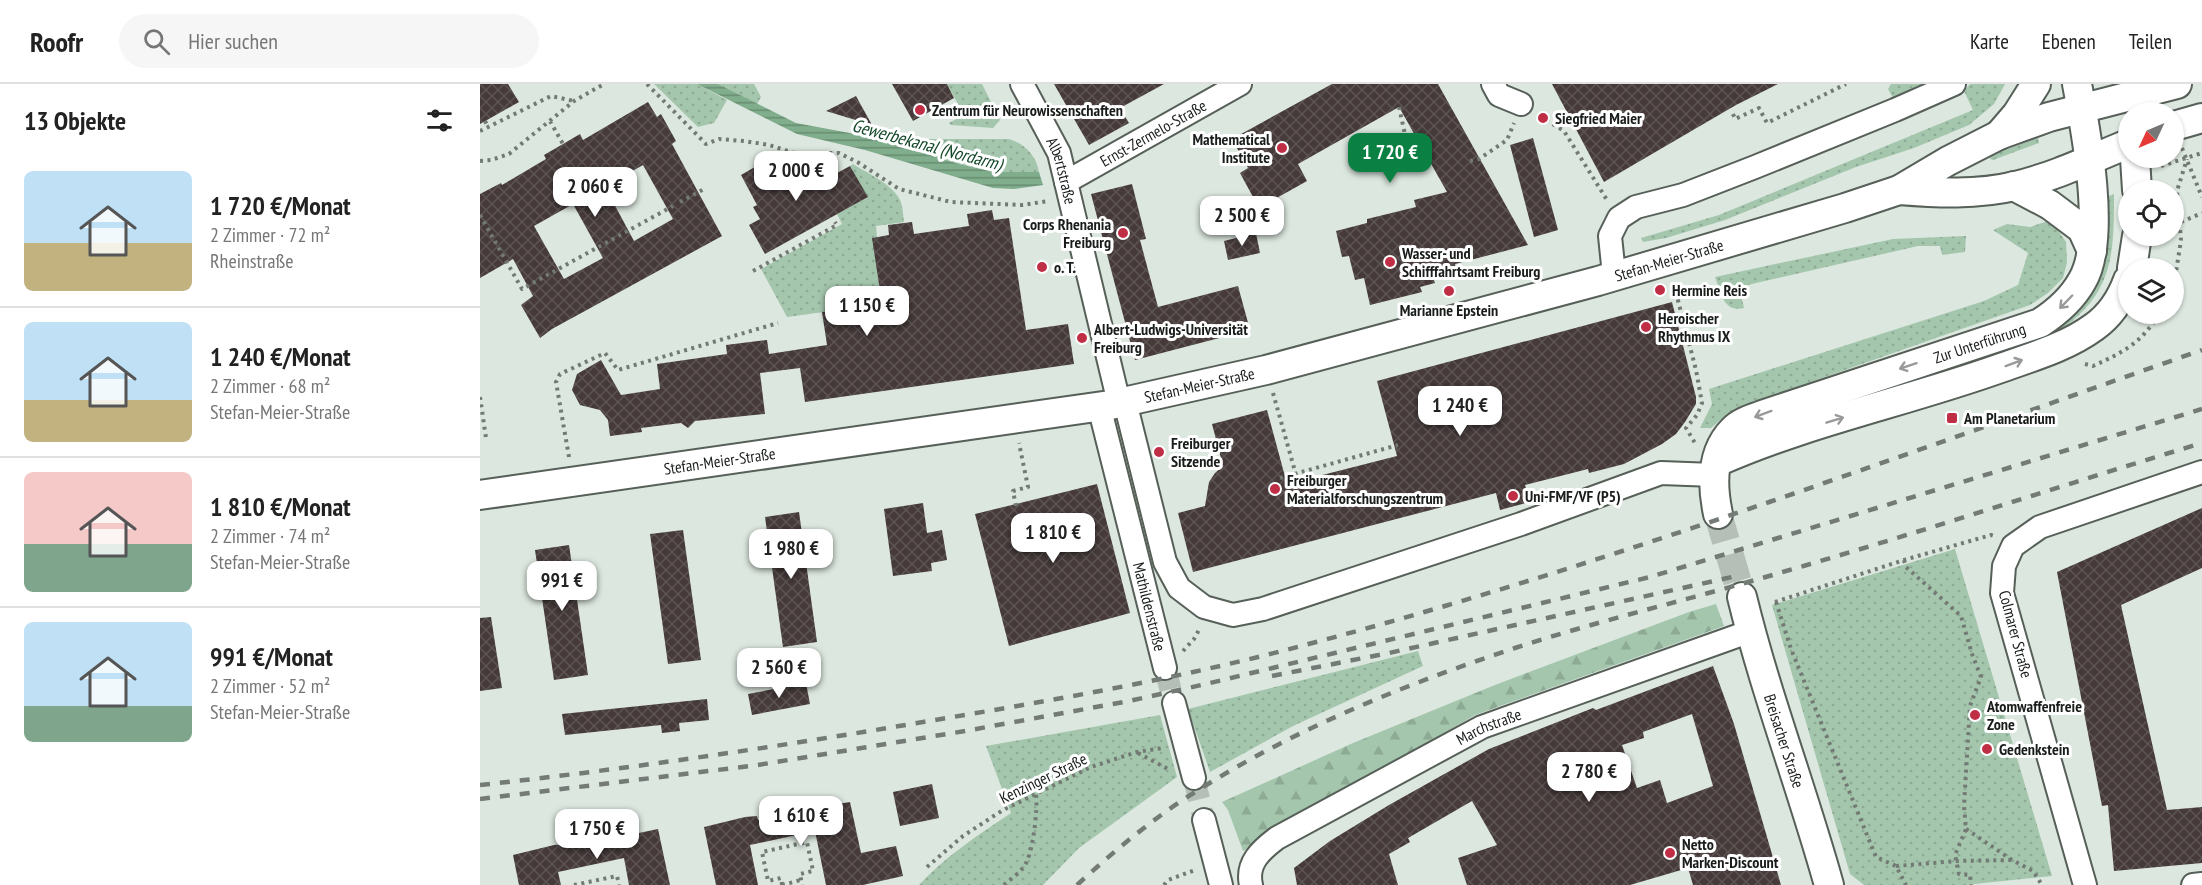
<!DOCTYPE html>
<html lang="de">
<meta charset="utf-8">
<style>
body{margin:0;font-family:"PT Sans Narrow",sans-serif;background:#f6f6f6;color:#222;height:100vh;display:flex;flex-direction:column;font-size:22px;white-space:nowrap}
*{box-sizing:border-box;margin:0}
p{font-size:20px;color:#767676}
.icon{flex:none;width:33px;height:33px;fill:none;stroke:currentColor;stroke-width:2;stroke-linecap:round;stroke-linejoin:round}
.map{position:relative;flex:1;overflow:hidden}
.details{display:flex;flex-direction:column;background:#fff;width:480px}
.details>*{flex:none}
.needle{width:39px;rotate:226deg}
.buttons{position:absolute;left:1638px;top:18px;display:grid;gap:12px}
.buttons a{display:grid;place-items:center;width:66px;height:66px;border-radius:50%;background:#fff;box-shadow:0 2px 4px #0004;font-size:30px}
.price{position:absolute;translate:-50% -51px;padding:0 14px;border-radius:12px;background:#fff;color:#222;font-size:20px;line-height:39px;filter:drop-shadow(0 2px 3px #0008)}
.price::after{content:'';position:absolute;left:50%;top:36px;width:18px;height:14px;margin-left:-9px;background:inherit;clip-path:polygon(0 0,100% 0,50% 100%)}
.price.current{background:#0b8043;color:#fff}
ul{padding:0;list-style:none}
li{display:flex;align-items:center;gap:18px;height:150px;padding:0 24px}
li+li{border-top:2px solid #e0e0e0}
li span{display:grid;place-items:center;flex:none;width:168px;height:120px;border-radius:9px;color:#555}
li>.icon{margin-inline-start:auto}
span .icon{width:72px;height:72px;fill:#fffc;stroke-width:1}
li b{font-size:26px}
h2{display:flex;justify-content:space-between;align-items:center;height:72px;padding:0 24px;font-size:26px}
header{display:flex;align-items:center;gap:36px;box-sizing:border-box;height:84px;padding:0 30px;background:#fff;border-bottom:2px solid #e0e0e0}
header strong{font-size:28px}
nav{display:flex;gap:33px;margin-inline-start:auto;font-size:21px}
.search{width:420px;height:54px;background:#f6f6f6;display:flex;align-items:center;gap:15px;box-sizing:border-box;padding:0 21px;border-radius:33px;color:#767676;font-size:22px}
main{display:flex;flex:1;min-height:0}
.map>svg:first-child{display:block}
.grass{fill:url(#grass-dots)}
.forest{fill:url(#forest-firs)}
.water{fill:url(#water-rules)}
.building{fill:url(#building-cross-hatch);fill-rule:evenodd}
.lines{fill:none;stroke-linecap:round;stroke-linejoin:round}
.minor-tunnel{stroke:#b5bfb8;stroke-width:22;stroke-dasharray:22 11;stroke-linecap:butt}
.major-tunnel{stroke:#b5bfb8;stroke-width:28;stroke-dasharray:28 14;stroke-linecap:butt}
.minor-casing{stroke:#565f58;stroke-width:26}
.major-casing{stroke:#565f58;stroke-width:32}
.path{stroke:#737a74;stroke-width:4;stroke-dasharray:3 4.5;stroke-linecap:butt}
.minor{stroke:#fff;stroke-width:22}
.major{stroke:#fff;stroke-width:28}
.rail{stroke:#747b76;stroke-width:4.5;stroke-dasharray:10 10;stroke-linecap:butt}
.oneway{stroke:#989998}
.poi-dot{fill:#bf2e44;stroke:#fff;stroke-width:2}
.labels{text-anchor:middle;stroke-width:6;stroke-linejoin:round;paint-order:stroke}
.poi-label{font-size:16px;font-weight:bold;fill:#191d1a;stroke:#fff;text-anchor:start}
.street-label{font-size:16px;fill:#191d1a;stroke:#fff}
.water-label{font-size:18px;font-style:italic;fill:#124727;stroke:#fff}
</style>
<header>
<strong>Roofr</strong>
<div class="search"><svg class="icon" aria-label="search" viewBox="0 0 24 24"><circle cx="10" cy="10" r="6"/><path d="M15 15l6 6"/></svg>Hier suchen</div>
<nav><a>Karte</a><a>Ebenen</a><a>Teilen</a></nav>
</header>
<main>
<section class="details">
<h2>13 Objekte<svg class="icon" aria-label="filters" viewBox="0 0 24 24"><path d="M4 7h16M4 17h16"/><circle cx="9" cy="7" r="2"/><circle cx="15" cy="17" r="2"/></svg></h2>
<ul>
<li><span style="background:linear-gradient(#bfe0f5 60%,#c2b280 0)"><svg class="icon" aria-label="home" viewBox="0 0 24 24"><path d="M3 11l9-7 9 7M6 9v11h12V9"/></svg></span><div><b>1 720 €/Monat</b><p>2 Zimmer · 72 m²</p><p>Rheinstraße</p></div></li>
<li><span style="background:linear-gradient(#bfe0f5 65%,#c2b280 0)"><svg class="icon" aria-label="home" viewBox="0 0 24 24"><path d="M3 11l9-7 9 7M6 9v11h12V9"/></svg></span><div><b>1 240 €/Monat</b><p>2 Zimmer · 68 m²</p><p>Stefan-Meier-Straße</p></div></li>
<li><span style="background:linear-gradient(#f6c9c9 60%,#7fa58c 0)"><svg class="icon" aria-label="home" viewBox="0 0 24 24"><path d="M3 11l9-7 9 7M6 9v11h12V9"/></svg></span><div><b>1 810 €/Monat</b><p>2 Zimmer · 74 m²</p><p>Stefan-Meier-Straße</p></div></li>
<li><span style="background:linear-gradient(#bfe0f5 70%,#7fa58c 0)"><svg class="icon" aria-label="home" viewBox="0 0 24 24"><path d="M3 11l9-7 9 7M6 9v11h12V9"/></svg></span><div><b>991 €/Monat</b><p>2 Zimmer · 52 m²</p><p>Stefan-Meier-Straße</p></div></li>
</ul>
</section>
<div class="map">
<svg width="1722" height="801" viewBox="0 0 1722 801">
<defs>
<pattern id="grass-dots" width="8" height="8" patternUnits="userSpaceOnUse" patternTransform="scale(1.5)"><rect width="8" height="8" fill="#a4c6ad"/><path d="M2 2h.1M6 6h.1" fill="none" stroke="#8daa94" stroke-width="1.8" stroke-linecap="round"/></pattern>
<pattern id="forest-firs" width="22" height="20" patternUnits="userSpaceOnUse" patternTransform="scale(1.5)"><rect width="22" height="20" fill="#a4c6ad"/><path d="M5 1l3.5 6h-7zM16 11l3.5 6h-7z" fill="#8daa94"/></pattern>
<pattern id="water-rules" width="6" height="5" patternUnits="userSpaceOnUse" patternTransform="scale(1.5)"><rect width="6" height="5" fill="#80ad8c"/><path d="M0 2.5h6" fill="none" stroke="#688c72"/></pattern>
<pattern id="building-cross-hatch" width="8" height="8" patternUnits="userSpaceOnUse" patternTransform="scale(1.5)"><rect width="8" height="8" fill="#463a3a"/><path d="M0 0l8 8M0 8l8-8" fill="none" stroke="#5d5454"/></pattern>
</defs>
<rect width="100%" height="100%" fill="#dce7df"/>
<path class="grass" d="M174,0H217L247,16L234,39L218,43Z
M238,0H274L281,13L277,20Z
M467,0H502L520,36L513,44L471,41L469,39L484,31Z
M1411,0H1444L1413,14L1408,5Z
M1490,0H1525L1514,20L1489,41L1434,64L1376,83L1245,136L1186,154L1163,158L1161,154L1239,131L1493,26L1484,7Z
M1558,54L1559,59L1513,76L1510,75L1511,71Z
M421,55H529C545,60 556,71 559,88H514L479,80L421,62Z
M373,80C387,89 410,99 419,114C423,121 423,130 424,138L396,142L397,153L393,154L402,220L307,233L281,185L362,140L357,130L387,114L370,82Z
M1634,110C1634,174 1633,211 1575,250L1334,335L1383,310L1568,247L1627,113Z
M1571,136L1586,158L1587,178L1583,194L1568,209L1550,221L1288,313L1244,333L1231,344H1220L1232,320L1229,305L1504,217L1538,201L1548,169L1513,146L1527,140L1550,143Z
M1486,152L1485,168L1462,171L1460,162H1438L1259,203L1264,224C1243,229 1241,208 1235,193L1413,155Z
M1475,465L1572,792L1485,801H1384L1370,790L1292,521Z
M938,567L943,582L813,642L730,688L708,625Z
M680,631L697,693L599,764L563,801H439C466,772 498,751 531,729L506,662Z"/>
<path class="forest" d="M1236,520L1244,542L995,631L763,767L748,726L742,718L873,659L1015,601L1209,528Z"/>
<path class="water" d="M217,0H238L316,39L375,50L421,62L479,80L514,88H559L563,101L534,105L513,104L385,66L317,50Z"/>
<path class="building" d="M0,0H28L39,18L0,40Z
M412,0H467L474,14L433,37Z
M574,0H684L640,24L649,39L609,61Z
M852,0H958L1048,161L975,180L977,188L953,193L955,199L940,203L942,208L890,221L884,194L875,196L869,172L862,173L856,147L887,139V135L936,123L934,116L967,108L919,23L818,80L827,97L779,124L760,89L768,84L752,55Z
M1072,0H1298L1256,21L1124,98Z
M376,12L392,41L346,27Z
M168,18L177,33L181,30L196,57L192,60L242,152L72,245L60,254L41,221L53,212L33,175L0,194V110L21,99L22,101L66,75L64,71L83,60L100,50L103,56ZM163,81L193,135L154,157L125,103ZM93,120L123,174L84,195L54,142Z
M1053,54L1078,146L1054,153L1030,61Z
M294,72L311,102L326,94L331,103L370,82L388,113L285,170L269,141L280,135L273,123L277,121L261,91Z
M652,100L666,155L660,156L678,223L758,202L770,246L655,276L611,110Z
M512,126L514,136L529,134L546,246L588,240L594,280L325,318L320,284L280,289L285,330L215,337L208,344L201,339L161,344L162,348L130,352L128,336L120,326L100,321L92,306L97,290L121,276L141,311L180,305L177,280L247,270L246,261L287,256L289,270L347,261L342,228L402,220L392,154L409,151L408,141L432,138L434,150L489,142L487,130Z
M776,149L780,169L748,176L744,157Z
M1192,218L1216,313V320L1205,338L1196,350L1182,360L1144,380L1109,389L1108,385L1045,401L1050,418L1020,426L1016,409L713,488L698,429L725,422L729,398L735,389L743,382L732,340L787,326L807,400L917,372L897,297Z
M617,400L650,529L529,562L495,430Z
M443,419L447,449L462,446L467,476L451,479L452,487L413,492L404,425Z
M1722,424V484L1641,521L1687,726L1722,723V779L1634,787L1628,721L1622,722L1577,488Z
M319,428L337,558L303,563L285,433Z
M203,446L221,576L188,580L170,450Z
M89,461L108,591L74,596L55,466Z
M11,533L22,604L0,607V534Z
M1233,582L1254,640L1301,801H1213L1208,784L1150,801H987L978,774L1017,761L992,717L928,754L930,758L909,770L918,801H817L814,784L850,757L909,721L1009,665L1113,624L1116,626ZM1212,630L1233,702L1187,719L1180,696L1157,704L1142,661L1164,654L1163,648Z
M326,599L330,620L272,631L268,610Z
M227,615L229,636L199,639L200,647L182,649L181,641L85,651L82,630Z
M452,700L459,734L420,742L413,708Z
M357,718L358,720L370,718L381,769L416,762L423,792L383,801H346L335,747L270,761L278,801H236L224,743L265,733L277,732L278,736Z
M178,745L190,801H149L144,774L78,788L81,801H39L33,771L74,761L87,760V764Z"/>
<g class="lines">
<path class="minor-tunnel" d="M685,584L694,619
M714,694L724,736"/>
<path class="major-tunnel" d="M1238,430L1262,513"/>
<g class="minor-casing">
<g id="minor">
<path id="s1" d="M542,0L579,69L639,319"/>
<path d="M1013,0L1019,11L1041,20"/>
<path id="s2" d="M586,98L760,0"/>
<path d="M1134,191L1130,152L1139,134L1156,123L1203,111L1275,83L1415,26L1474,0"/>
<path d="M645,318L685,478L699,504L724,523L753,531L783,525L1041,440L1181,389L1234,391"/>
<path id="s3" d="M619,322L685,584"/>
<path d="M694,619L714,694"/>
<path d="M724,736L741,801"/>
<path id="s4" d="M771,801C766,779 781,766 797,754L1002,643L1271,547"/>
<path d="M1605,801L1522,509L1524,482L1533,462L1560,443L1722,388"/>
<path d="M1713,801L1722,800"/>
</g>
</g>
<g class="major-casing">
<g id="major">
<path d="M1694,42L1722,34"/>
<path d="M1519,51L1537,30L1556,0"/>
<path d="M1655,74L1657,106"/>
<path d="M1534,102L1570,121L1602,145L1612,167"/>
<path d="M1419,106C1457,109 1497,111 1535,102C1574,93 1611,75 1648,60"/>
<path d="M1652,184L1657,152"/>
<path d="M1237,378C1327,338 1425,318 1518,285C1551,273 1585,264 1614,243C1631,231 1641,215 1648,196"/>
<path id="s5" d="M0,411L630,321L786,286L1118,197L1365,124L1419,106L1468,77L1519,51L1569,33L1697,0"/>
<path id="s6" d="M1238,430C1232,402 1231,368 1253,346C1260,338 1272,335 1282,331L1560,239C1577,228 1592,215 1602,197C1627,156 1606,47 1597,0"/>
<path id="s7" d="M1262,513C1286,611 1322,704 1349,801"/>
</g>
</g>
<path class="path" d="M167,0L226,60L239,55L264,57L289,61L314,69H359L379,79L419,105L471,118L543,121L568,117
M919,23L926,55
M1253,30L1255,35L1279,24L1287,39L1366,0
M1060,32L1084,47L1127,116
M5,37L8,43
M70,37L83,60
M0,47L71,12L94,17
M1702,64L1722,113
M314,70L335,105
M0,77L11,76L29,70L94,17L124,0
M990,77L999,75L1027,56L1034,39
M1681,82L1722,69
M200,118L226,104
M0,131L42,205L193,122
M1701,138L1722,129
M273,187L357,141L355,138
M1194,201L1216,286L1222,319L1217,331L1206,344L1215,359
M1694,201L1701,156L1697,107L1707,75
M1605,280L1613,282C1644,268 1661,259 1679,230
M793,309L818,398
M0,313L6,354
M89,373L76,298L80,290L125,269L138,286L298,239
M800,394L918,361
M536,422L533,407L548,403L539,359
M1424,476L1426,483L1481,532L1492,570L1501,593L1490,622L1484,722L1486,745L1475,771L1479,790L1490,791L1491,801
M1295,518L1424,476L1511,451L1514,452
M1296,518L1311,565L1396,773L1416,782L1426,801
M703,567L714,555L720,544
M658,669L688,685
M1486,745L1532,776L1553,787L1562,801
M1416,782L1476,777L1532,776
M447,783L483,752L523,726L611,683L657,668L683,664
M94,801L137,792L139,801
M302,801L301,794L288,797L282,768L327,758L333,787L320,790L322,801
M302,801L321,796
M524,801C532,794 543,787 547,777C553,764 558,725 556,711
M684,801L688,796L715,786"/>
<use href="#minor" class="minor"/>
<use href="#major" class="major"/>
<path class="rail" d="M792,592L909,569L1261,491
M0,701C148,685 296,663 443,638C569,617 697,595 821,562C1127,482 1424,370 1722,266
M0,715L278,681L485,647L649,617L726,600L1170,493L1722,325
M597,801C633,768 671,736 712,710C812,646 923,601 1035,564C1124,535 1216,514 1306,487C1445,447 1583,401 1722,359"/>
</g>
<defs><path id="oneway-shaft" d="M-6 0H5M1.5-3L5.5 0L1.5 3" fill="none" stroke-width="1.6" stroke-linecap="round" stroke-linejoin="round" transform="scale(1.5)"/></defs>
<g class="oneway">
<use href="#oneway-shaft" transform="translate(1586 218) rotate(134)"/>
<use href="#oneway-shaft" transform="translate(1534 279) rotate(-20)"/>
<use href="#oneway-shaft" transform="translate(1428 282) rotate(162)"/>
<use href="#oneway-shaft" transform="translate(1283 330) rotate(160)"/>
<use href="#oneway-shaft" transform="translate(1355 336) rotate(-17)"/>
</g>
<g class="poi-dot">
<circle cx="440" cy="26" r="6"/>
<circle cx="1063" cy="34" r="6"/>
<circle cx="802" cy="64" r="6"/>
<circle cx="643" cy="149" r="6"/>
<circle cx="910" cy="178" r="6"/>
<circle cx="562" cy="183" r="6"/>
<circle cx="1180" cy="206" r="6"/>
<circle cx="969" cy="207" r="6"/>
<circle cx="1166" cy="243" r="6"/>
<circle cx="602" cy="254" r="6"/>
<rect x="1466" y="328" width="12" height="12" rx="3"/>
<circle cx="679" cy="368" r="6"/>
<circle cx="795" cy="405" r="6"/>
<circle cx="1033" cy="412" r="6"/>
<circle cx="1495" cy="631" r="6"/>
<circle cx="1507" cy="665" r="6"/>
<circle cx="1190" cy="769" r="6"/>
</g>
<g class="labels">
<g class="poi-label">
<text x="452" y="32">Zentrum für Neurowissenschaften</text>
<text x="1075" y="40">Siegfried Maier</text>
<text x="790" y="61" text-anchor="end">Mathematical<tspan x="790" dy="18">Institute</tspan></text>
<text x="631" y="146" text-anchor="end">Corps Rhenania<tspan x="631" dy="18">Freiburg</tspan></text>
<text x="922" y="175">Wasser- und<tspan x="922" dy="18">Schifffahrtsamt Freiburg</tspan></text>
<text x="574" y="189">o. T.</text>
<text x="1192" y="212">Hermine Reis</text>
<text x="969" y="232" text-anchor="middle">Marianne Epstein</text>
<text x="1178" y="240">Heroischer<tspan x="1178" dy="18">Rhythmus IX</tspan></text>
<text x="614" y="251">Albert-Ludwigs-Universität<tspan x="614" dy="18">Freiburg</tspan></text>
<text x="1484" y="340">Am Planetarium</text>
<text x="691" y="365">Freiburger<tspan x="691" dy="18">Sitzende</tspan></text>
<text x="807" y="402">Freiburger<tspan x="807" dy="18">Materialforschungszentrum</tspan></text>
<text x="1045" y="418">Uni-FMF/VF (P5)</text>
<text x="1507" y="628">Atomwaffenfreie<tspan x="1507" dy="18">Zone</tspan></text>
<text x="1519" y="671">Gedenkstein</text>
<text x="1202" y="766">Netto<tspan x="1202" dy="18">Marken-Discount</tspan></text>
</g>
<g class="street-label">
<text dy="6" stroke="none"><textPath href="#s2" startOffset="100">Ernst-Zermelo-Straße</textPath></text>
<text dy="6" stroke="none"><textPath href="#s1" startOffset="96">Albertstraße</textPath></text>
<text dy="6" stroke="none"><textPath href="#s5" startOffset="1214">Stefan-Meier-Straße</textPath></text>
<text dy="6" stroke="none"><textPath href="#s6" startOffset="351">Zur Unterführung</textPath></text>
<text dy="6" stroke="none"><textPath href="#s5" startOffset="728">Stefan-Meier-Straße</textPath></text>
<text dy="6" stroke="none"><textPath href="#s5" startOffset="242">Stefan-Meier-Straße</textPath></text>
<text dy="6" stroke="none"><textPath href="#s3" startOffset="207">Mathildenstraße</textPath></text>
<text transform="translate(1536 550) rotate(75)" y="6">Colmarer Straße</text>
<text dy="6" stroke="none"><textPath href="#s4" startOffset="297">Marchstraße</textPath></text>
<text dy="6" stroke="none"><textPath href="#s7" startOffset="150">Breisacher Straße</textPath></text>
<text transform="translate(563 694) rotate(-26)" y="6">Kenzinger Straße</text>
</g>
<g class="water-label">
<text transform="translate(447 61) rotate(15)" y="6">Gewerbekanal (Nordarm)</text>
</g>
</g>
</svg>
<div class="buttons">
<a><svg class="needle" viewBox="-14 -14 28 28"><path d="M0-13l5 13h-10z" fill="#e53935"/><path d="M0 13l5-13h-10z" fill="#767676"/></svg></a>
<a><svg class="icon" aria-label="locate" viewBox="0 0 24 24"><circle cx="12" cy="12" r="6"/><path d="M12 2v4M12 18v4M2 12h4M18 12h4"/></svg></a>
<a><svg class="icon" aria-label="layers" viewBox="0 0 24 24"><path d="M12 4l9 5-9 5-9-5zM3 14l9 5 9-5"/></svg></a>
</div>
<b class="price current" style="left:910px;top:100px">1 720 €</b>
<b class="price" style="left:316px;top:118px">2 000 €</b>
<b class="price" style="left:115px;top:134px">2 060 €</b>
<b class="price" style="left:762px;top:163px">2 500 €</b>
<b class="price" style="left:387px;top:253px">1 150 €</b>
<b class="price" style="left:980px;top:353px">1 240 €</b>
<b class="price" style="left:573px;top:480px">1 810 €</b>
<b class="price" style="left:311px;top:496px">1 980 €</b>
<b class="price" style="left:82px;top:528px">991 €</b>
<b class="price" style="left:299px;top:615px">2 560 €</b>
<b class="price" style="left:1109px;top:719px">2 780 €</b>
<b class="price" style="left:321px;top:763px">1 610 €</b>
<b class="price" style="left:117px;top:776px">1 750 €</b>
</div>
</main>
